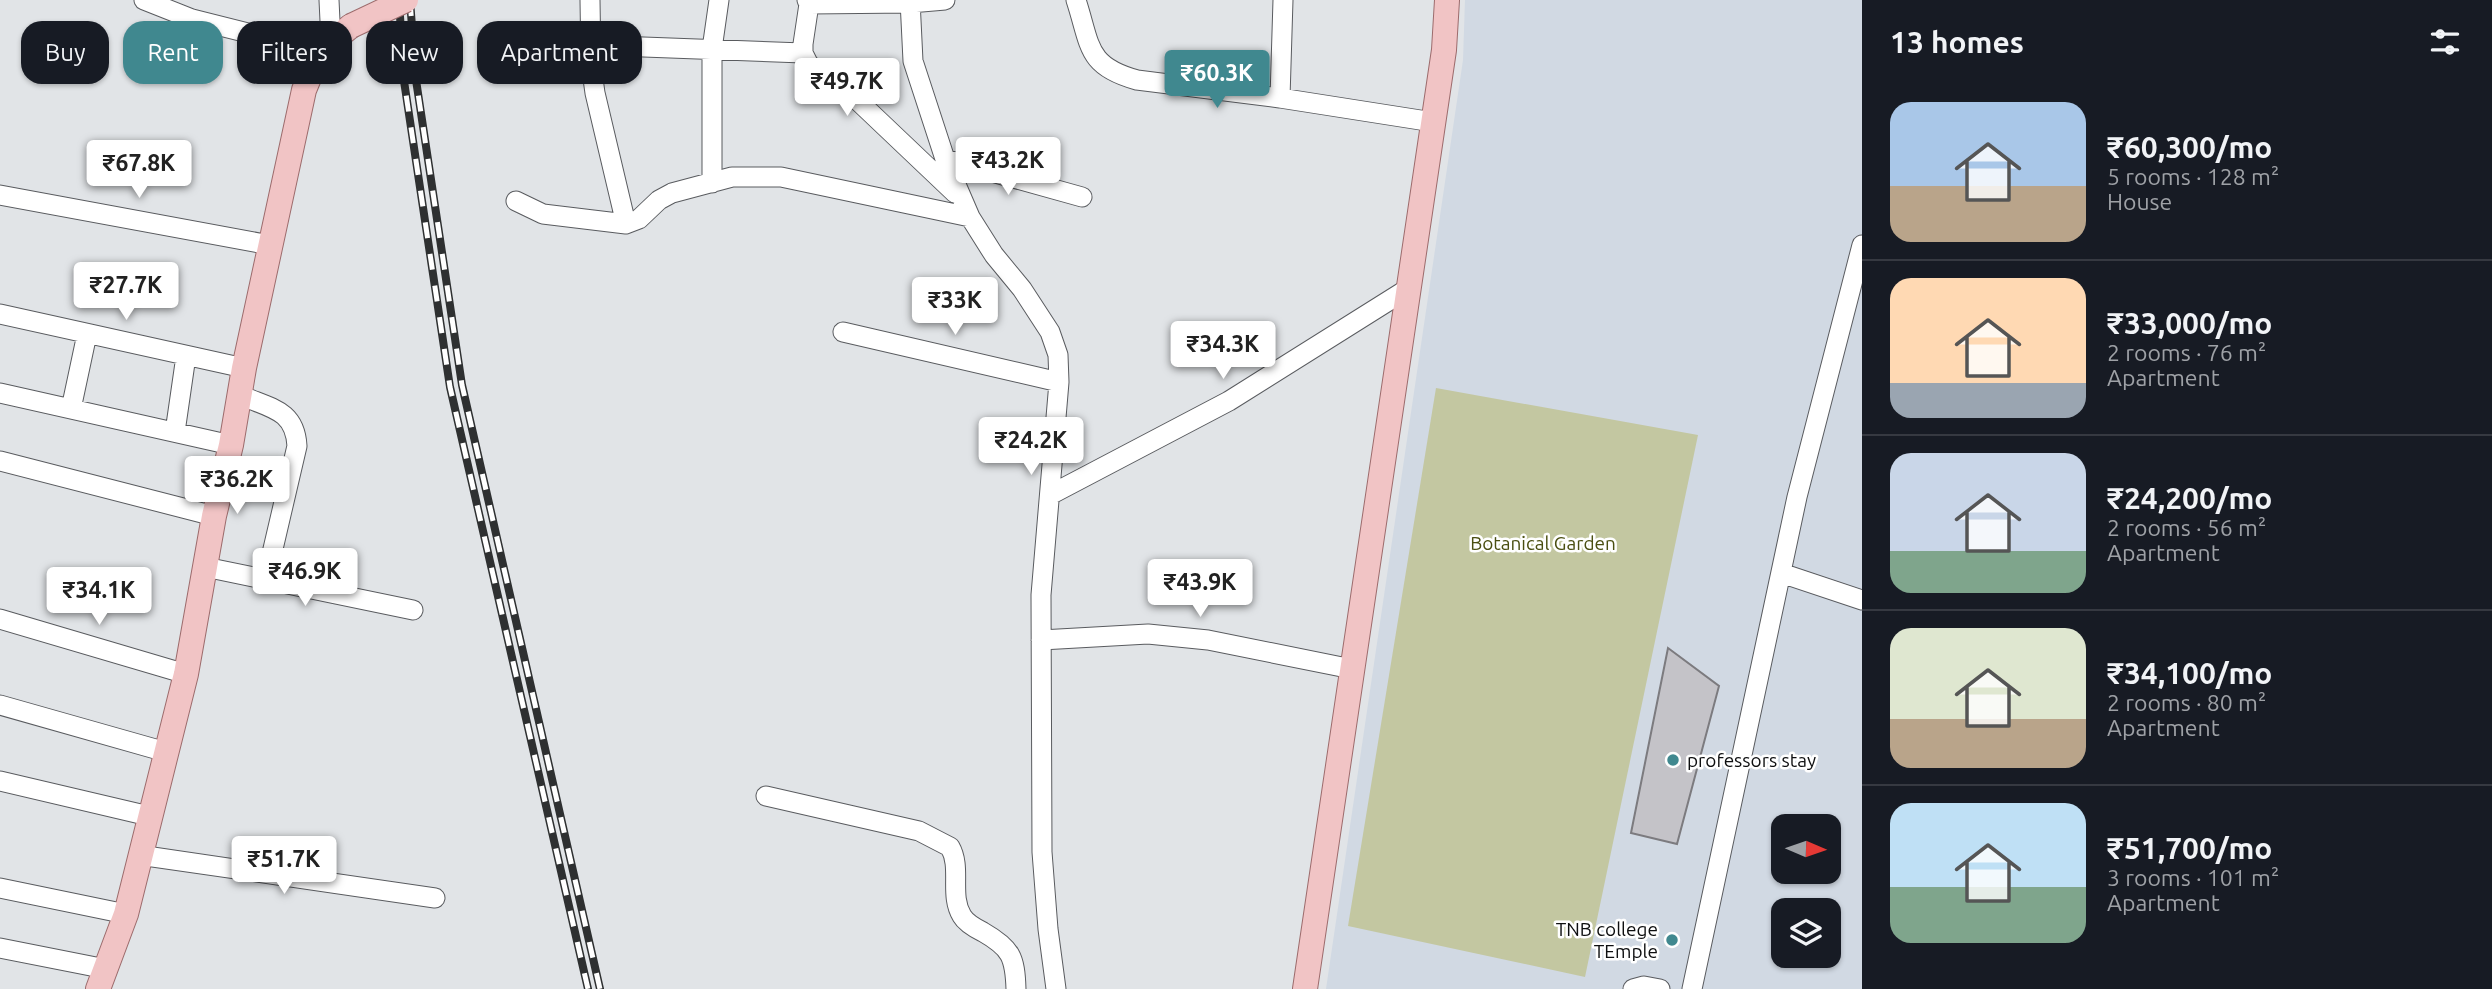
<!DOCTYPE html>
<meta charset="utf-8">
<style>
body{margin:0;font-family:Ubuntu,sans-serif;background:#20242c;color:#f1f3f6;height:100vh;display:flex;flex-direction:column;font-size:26px;white-space:nowrap}
*{box-sizing:border-box;margin:0}
p{font-size:23px;color:#9ea1a6}
.icon{flex:none;width:38px;height:38px;fill:none;stroke:currentColor;stroke-width:2;stroke-linecap:round;stroke-linejoin:round}
.map{position:relative;flex:1;overflow:hidden}
.panel{display:flex;flex-direction:column;background:#171b24;width:630px}
.panel>*{flex:none}
.top-card{position:absolute;left:21px;top:21px;width:665px;height:63px;display:flex;gap:14px}
.needle{width:46px;rotate:92deg}
.buttons{position:absolute;left:1771px;top:814px;display:grid;gap:14px}
.buttons a{display:grid;place-items:center;width:70px;height:70px;border-radius:14px;background:#171b24;box-shadow:0 2px 5px #0004;font-size:35px}
.price{position:absolute;translate:-50% -60px;padding:0 16px;border-radius:7px;background:#fff;color:#222;font-size:23px;line-height:46px;filter:drop-shadow(0 2px 4px #0008)}
.price::after{content:'';position:absolute;left:50%;top:42px;width:21px;height:16px;margin-left:-10px;background:inherit;clip-path:polygon(0 0,100% 0,50% 100%)}
.price.on{background:#40888f;color:#fff}
ul{padding:0;list-style:none}
li{display:flex;align-items:center;gap:21px;height:175px;padding:0 28px}
li+li{border-top:2px solid #363941}
li span{display:grid;place-items:center;flex:none;width:196px;height:140px;border-radius:21px;color:#555}
li>.icon{margin-inline-start:auto}
span .icon{width:84px;height:84px;fill:#fffc;stroke-width:1}
li b{font-size:30px}
h2{display:flex;justify-content:space-between;align-items:center;height:84px;padding:0 28px;font-size:30px}
.tag{padding:0 24px;border-radius:21px;background:#171b24;box-shadow:0 2px 5px #0004;font-size:24px;line-height:63px}
.tag.on{background:#40888f;color:#fff}
main{display:flex;flex:1;min-height:0}
.map>svg:first-child{display:block}
.built{fill:#d1d9e3;fill-rule:evenodd}
.green{fill:#c3c7a1}
.building{fill:#c4c3c8;stroke:#7c7b7f;stroke-width:2}
.lines{fill:none;stroke-linecap:round;stroke-linejoin:round}
.minor-casing{stroke:#595b5f;stroke-width:21}
.major-casing{stroke:#9c6b6c;stroke-width:26}
.minor{stroke:#fff;stroke-width:19}
.major{stroke:#f1c4c5;stroke-width:24}
.rail-casing{stroke:#2e3031;stroke-width:8}
.rail{stroke:#fff;stroke-width:5;stroke-dasharray:16;stroke-linecap:butt}
.major-bridge-casing{stroke:#9c6b6c;stroke-width:26;stroke-linecap:butt}
.major-bridge{stroke:#f1c4c5;stroke-width:24}
.poi-dot{fill:#40888f;stroke:#fff;stroke-width:2.5}
.labels{text-anchor:middle;stroke-width:5;stroke-linejoin:round;paint-order:stroke}
.park-label{font-size:19px;fill:#4a4e11;stroke:#fff}
.poi-label{font-size:19px;fill:#0e0f10;stroke:#fff;text-anchor:start}
</style>
<main>
<div class="map">
<svg width="1862" height="989" viewBox="0 0 1862 989">
<rect width="100%" height="100%" fill="#e1e4e7"/>
<path class="built" d="M1465,0H1862V989H1326L1463,60ZM1783,826H1829V872H1783ZM1783,910H1829V956H1783Z"/>
<path class="green" d="M1436,388L1698,435L1585,977L1348,926Z"/>
<path class="building" d="M1668,648L1719,686L1677,844L1631,833Z"/>
<g class="lines">
<g class="minor-casing">
<path id="minor" d="M144,0L192,19L320,51
M329,0L331,42
M590,0L591,64L595,93L626,224
M807,0L809,4L803,44V53L809,65L835,79L955,193
M910,0L913,61L945,159L970,217L994,255L1022,289L1050,332L1058,355L1059,382L1041,595L1042,852L1048,929L1056,989
M1076,0C1091,46 1086,66 1137,80L1280,98L1433,122
M809,4L910,3L945,0
M590,45L803,53
M1280,98L1283,0
M945,159L1082,197
M712,183V49L719,0
M0,195L270,245
M516,201L543,214L626,224L639,219L659,200L672,193L732,177H781L970,217
M0,314L244,368
M843,332L1059,382
M0,393L231,445
M240,395C269,408 295,409 297,446L266,579
M71,409L87,334
M175,432L186,356
M0,461L214,516
M1050,495L1229,401L1409,288
M205,567L413,610
M1781,573L1862,600
M0,619L186,674
M1041,640L1148,634L1208,640L1352,669
M0,705L166,752
M0,781L149,816
M766,796L919,831L950,847C962,868 949,895 962,916C966,923 975,928 983,932C1011,948 1015,957 1016,989
M139,855L435,898
M0,888L126,914
M0,948L106,969
M1633,989L1644,986L1660,989
M1692,989L1797,497L1862,245"/>
</g>
<g class="major-casing">
<path id="major" d="M98,989L126,914L186,674L214,516L231,445L244,368L304,90L320,51L351,26
M1305,989L1444,50L1447,0"/>
</g>
<use href="#minor" class="minor"/>
<use href="#major" class="major"/>
<g class="rail-casing">
<path id="rail" d="M399,0L404,81L450,387L588,989
M410,0L416,80L462,385L600,989"/>
</g>
<use href="#rail" class="rail"/>
<g class="major-bridge-casing">
<path id="major-bridge" d="M351,26L406,0"/>
</g>
<use href="#major-bridge" class="major-bridge"/>
</g>
<g class="poi-dot">
<circle cx="1673" cy="760" r="7"/>
<circle cx="1672" cy="940" r="7"/>
</g>
<g class="labels">
<g class="park-label">
<text x="1543" y="550">Botanical Garden</text>
</g>
<g class="poi-label">
<text x="1687" y="767">professors stay</text>
<text x="1658" y="936" text-anchor="end">TNB college<tspan x="1658" dy="22">TEmple</tspan></text>
</g>
</g>
</svg>
<div class="buttons">
<a><svg class="needle" viewBox="-14 -14 28 28"><path d="M0-13l5 13h-10z" fill="#e53935"/><path d="M0 13l5-13h-10z" fill="#9ea1a6"/></svg></a>
<a><svg class="icon" aria-label="layers" viewBox="0 0 24 24"><path d="M12 4l9 5-9 5-9-5zM3 14l9 5 9-5"/></svg></a>
</div>
<b class="price on" style="left:1217px;top:110px">₹60.3K</b>
<b class="price" style="left:847px;top:118px">₹49.7K</b>
<b class="price" style="left:1008px;top:197px">₹43.2K</b>
<b class="price" style="left:139px;top:200px">₹67.8K</b>
<b class="price" style="left:126px;top:322px">₹27.7K</b>
<b class="price" style="left:955px;top:337px">₹33K</b>
<b class="price" style="left:1223px;top:381px">₹34.3K</b>
<b class="price" style="left:1031px;top:477px">₹24.2K</b>
<b class="price" style="left:237px;top:516px">₹36.2K</b>
<b class="price" style="left:305px;top:608px">₹46.9K</b>
<b class="price" style="left:1200px;top:619px">₹43.9K</b>
<b class="price" style="left:99px;top:627px">₹34.1K</b>
<b class="price" style="left:284px;top:896px">₹51.7K</b>
<div class="top-card">
<a class="tag">Buy</a>
<a class="tag on">Rent</a>
<a class="tag">Filters</a>
<a class="tag">New</a>
<a class="tag">Apartment</a>
</div>
</div>
<section class="panel">
<h2>13 homes<svg class="icon" aria-label="filters" viewBox="0 0 24 24"><path d="M4 7h16M4 17h16"/><circle cx="9" cy="7" r="2"/><circle cx="15" cy="17" r="2"/></svg></h2>
<ul>
<li><span style="background:linear-gradient(#a9c7e8 60%,#b9a48a 0)"><svg class="icon" aria-label="home" viewBox="0 0 24 24"><path d="M3 11l9-7 9 7M6 9v11h12V9"/></svg></span><div><b>₹60,300/mo</b><p>5 rooms · 128 m²</p><p>House</p></div></li>
<li><span style="background:linear-gradient(#ffd9b3 75%,#9aa5b1 0)"><svg class="icon" aria-label="home" viewBox="0 0 24 24"><path d="M3 11l9-7 9 7M6 9v11h12V9"/></svg></span><div><b>₹33,000/mo</b><p>2 rooms · 76 m²</p><p>Apartment</p></div></li>
<li><span style="background:linear-gradient(#c9d6e8 70%,#7fa58c 0)"><svg class="icon" aria-label="home" viewBox="0 0 24 24"><path d="M3 11l9-7 9 7M6 9v11h12V9"/></svg></span><div><b>₹24,200/mo</b><p>2 rooms · 56 m²</p><p>Apartment</p></div></li>
<li><span style="background:linear-gradient(#dfe7d0 65%,#b9a48a 0)"><svg class="icon" aria-label="home" viewBox="0 0 24 24"><path d="M3 11l9-7 9 7M6 9v11h12V9"/></svg></span><div><b>₹34,100/mo</b><p>2 rooms · 80 m²</p><p>Apartment</p></div></li>
<li><span style="background:linear-gradient(#bfe0f5 60%,#7fa58c 0)"><svg class="icon" aria-label="home" viewBox="0 0 24 24"><path d="M3 11l9-7 9 7M6 9v11h12V9"/></svg></span><div><b>₹51,700/mo</b><p>3 rooms · 101 m²</p><p>Apartment</p></div></li>
</ul>
</section>
</main>
